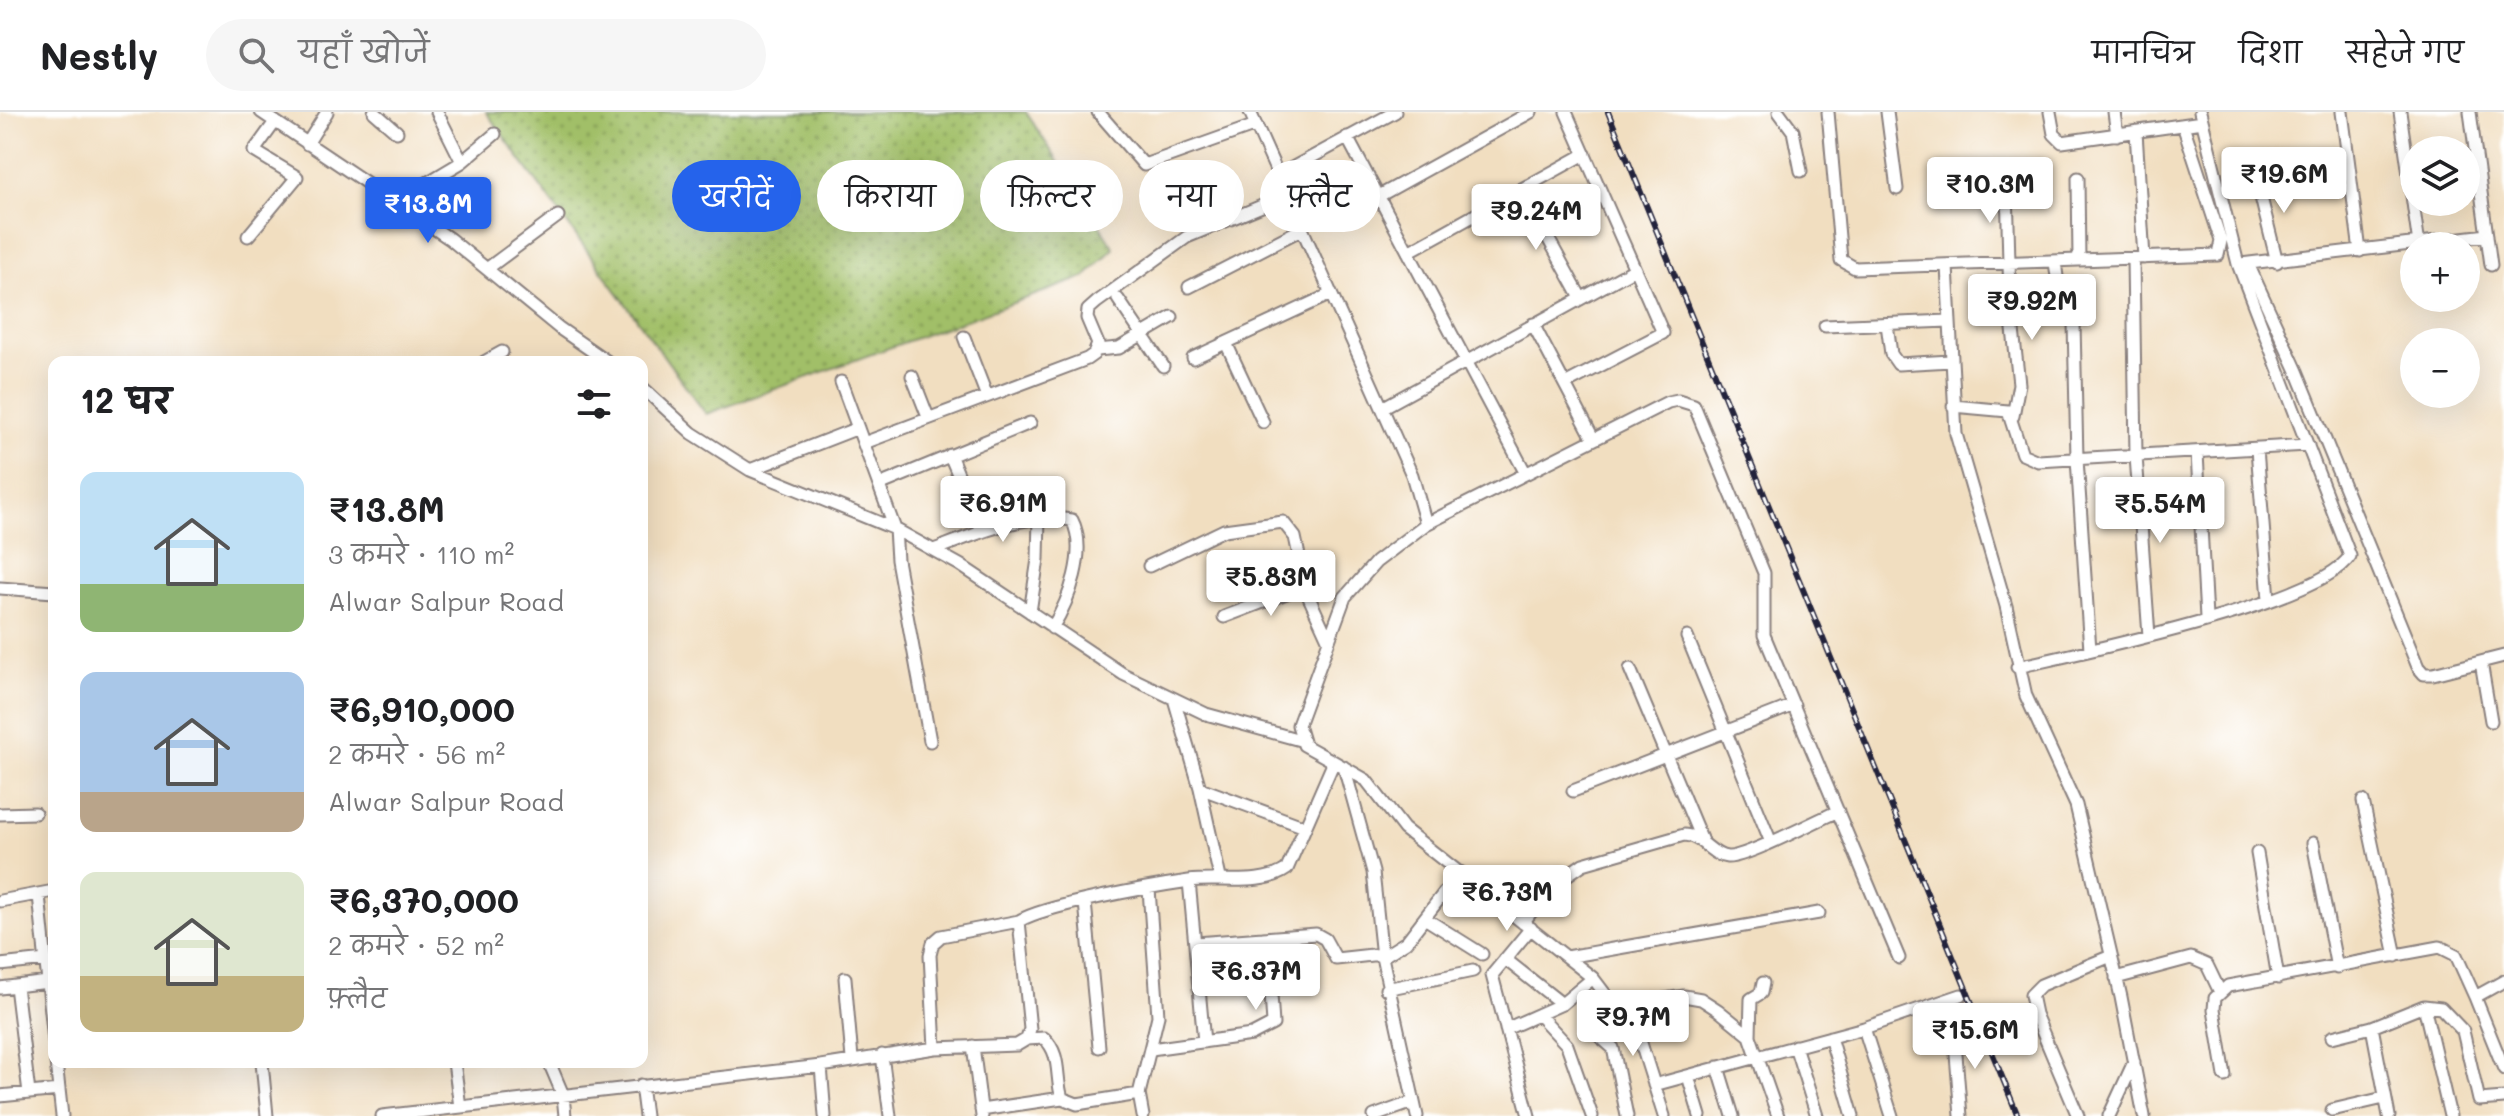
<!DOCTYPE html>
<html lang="hi">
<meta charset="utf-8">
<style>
body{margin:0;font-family:Mali,"Playpen Sans Deva",sans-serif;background:#f6f6f6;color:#202124;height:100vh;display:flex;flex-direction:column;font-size:30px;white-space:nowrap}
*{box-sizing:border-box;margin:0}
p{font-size:26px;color:#757577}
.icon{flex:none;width:44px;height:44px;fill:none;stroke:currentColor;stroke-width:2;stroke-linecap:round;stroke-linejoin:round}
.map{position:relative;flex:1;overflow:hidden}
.side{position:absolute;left:48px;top:244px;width:600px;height:712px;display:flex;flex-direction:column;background:#fff;border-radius:16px;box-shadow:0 8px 32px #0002}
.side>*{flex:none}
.hud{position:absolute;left:672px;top:48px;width:760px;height:72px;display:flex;gap:16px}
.buttons{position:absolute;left:2400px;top:24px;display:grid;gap:16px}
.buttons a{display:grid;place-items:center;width:80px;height:80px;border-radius:50%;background:#fff;box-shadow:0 8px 32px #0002;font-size:40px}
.price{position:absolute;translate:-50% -68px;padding:0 18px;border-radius:8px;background:#fff;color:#222;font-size:26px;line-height:52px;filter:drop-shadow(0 2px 4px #0008)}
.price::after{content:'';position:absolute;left:50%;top:48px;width:24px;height:18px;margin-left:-12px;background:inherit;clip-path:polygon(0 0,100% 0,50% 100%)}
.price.on{background:#2563eb;color:#fff}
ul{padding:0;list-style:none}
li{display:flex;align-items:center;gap:24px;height:200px;padding:0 32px}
li span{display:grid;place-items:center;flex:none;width:224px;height:160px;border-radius:16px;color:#555}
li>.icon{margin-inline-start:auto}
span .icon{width:96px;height:96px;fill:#fffc;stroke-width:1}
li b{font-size:34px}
h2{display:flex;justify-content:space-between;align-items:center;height:96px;padding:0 32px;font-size:34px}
.pill{padding:0 28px;border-radius:36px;background:#fff;box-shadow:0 8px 32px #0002;font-size:28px;line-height:72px}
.pill.on{background:#2563eb;color:#fff}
header{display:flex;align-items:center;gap:48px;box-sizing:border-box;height:112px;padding:0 40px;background:#fff;border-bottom:2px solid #e0e0e0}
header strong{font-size:38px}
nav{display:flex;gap:44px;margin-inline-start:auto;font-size:28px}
.search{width:560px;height:72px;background:#f6f6f6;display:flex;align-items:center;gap:20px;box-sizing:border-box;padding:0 28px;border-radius:44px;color:#757577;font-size:30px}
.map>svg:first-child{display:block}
.grass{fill:url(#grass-dots);stroke:#627051;stroke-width:2}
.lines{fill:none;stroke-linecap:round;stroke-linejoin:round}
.minor-casing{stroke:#8a807e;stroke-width:15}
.minor{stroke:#fff;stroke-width:11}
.rail-casing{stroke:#22223b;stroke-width:6}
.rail{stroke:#fff;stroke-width:3;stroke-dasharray:9;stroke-linecap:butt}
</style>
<header>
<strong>Nestly</strong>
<div class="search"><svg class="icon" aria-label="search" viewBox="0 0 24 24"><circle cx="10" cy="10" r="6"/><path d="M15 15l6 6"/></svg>यहाँ खोजें</div>
<nav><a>मानचित्र</a><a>दिशा</a><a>सहेजे गए</a></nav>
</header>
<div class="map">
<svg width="2504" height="1004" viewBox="0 0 2504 1004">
<defs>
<pattern id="grass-dots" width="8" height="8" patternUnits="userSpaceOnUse" patternTransform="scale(2)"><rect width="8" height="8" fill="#a1bf67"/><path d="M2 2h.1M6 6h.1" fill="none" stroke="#839b56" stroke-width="1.8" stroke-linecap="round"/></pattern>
</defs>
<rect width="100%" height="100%" fill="#fff"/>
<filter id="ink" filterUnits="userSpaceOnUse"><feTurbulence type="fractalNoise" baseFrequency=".0125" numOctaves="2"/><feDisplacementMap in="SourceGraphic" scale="16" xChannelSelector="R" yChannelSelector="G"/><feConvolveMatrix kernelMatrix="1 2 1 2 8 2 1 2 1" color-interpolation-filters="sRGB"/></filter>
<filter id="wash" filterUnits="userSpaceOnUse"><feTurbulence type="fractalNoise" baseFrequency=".006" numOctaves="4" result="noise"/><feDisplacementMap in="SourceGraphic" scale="32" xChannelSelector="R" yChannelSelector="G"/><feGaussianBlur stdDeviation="1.8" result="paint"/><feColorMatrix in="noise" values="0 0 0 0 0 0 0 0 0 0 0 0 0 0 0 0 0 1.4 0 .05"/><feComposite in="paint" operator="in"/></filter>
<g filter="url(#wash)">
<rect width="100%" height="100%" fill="#f1dec0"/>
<path class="grass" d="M486,0H1026L1114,136L1085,165L706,302Z"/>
</g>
<g filter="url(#ink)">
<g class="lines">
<g class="minor-casing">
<path id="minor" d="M261,0L450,127L559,216L608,250
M374,0L397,20
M437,0L462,50
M1098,0L1144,53L1256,13
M1779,0L1793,19L1801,59
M1828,0L1841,148L1855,156L2218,143L2221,129L2183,13
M1887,0L1897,77
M2050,0L2054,22L2062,30L2202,10
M2114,0L2117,23
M2342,0L2360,139
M2400,0L2419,133
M2470,0L2491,153
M2136,20L2144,146
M1347,25L1525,360
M307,32L327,0
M1279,63L1395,0
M2256,65L2277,150
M2078,66L2079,148
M2301,69L2349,59
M2007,73L2010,190L2019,272L2013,304
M1521,77L1581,186
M1379,84L1531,0
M395,90L462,50L495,22
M248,124L297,65L254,39L275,10
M1408,140L1585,42
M2133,147L2136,344L2149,524
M2055,150L2058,172L2074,211L2077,347L2090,538
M2241,152L2487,123
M2248,152L2297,259L2418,555L2424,562H2433L2504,544
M1947,154L1956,322L2006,494L2026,584L2076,693L2121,885L2144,1004
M488,156L558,104
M1189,175L1300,118
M1118,187L1163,254
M1533,212L1593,326
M1887,212L1891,242L1898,252L1951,249
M1825,214L1949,209
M964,225L986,282
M1226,231L1263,310
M1097,238L1119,236L1172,205
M1193,246L1331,182
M484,250L502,240
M912,264L928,305
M841,270L895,417L897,448L930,629
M1565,272L1663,221L1566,0
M642,275L692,321L750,358L895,417L960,453L1123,562L1206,602L1300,628
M1953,294L2008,299L2022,342L2038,349L2308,333
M1382,296L1635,157
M864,331L1087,247L1094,242L1098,232L1087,206L1088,198L1097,190L1187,125L1286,84
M2257,337L2269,487
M2197,341L2206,506
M950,343L982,419
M750,358L858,316
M879,373L1030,311
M1426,412L1668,290L1678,288L1694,293L1764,461V523L1899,846
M934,438C978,421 1024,400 1072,408C1088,439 1069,489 1052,516
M1149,454L1224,418L1283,410L1295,425L1307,481L1328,527
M0,476L54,480
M1030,500L1038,447L1039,405
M1224,505L1305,474
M1687,525L1770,728
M2481,550L2491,609
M2017,555C2079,541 2321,491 2350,444L2238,152L2200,0
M1630,557L1702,729
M1174,587L1200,676L1220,766
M1331,648L1366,668L1404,717L1593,866L1640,928L1664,1004
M1344,655L1373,760L1382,845
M1200,676L1305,715
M1573,679L1794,593
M2363,689L2396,844
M0,702L35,701
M2313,731L2337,856
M2257,741L2278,866
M1189,769L1204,930
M39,783L54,929
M0,789L54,779
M1085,790L1099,935
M1426,807L1482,842
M1523,811L1550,775L1583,752L1684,723C1703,724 1710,743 1727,745C1743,747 1818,708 1838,699
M1263,826L1316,822L1325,827L1336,847L1381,842
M1567,845L1819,801
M1505,847L1562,892
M0,853L46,848
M845,866L852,947
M2116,866L2191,846L2207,853L2220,880
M16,874L29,981
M0,876L48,870
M1386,877L1473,859
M2475,885L2504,957
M2424,894L2450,1004
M1615,895L1684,884L1701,887L1718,898L1750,924L1778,1004
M1540,904L1567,933L1592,1004
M2372,915L2389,1004
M1590,916L1613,936L1627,1004
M1864,916L1892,1004
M1506,917L1562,892L1593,866
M1954,918L1961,1004
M1750,924L1751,887L1761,881L1763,871
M1830,925L1853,1004
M2332,925L2372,915L2424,894L2441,896L2463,919L2479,988L2504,986
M1027,927L1044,926C1062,943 1055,965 1062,986L1077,992L1139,982
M973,934L982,1004
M1795,934L1817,1004
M935,936L930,843L933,831L941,824L1019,809
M1151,937L1252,923L1273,912L1268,836L1263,826L1196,831
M882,943L890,1004
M56,950L62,1004
M262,950L267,1004
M454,950L460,995
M549,950L563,983L565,1004
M821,954L825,1004
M1718,955L1733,1004
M1688,964L1700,1004
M2225,964L2214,897L2215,886L2228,874L2440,835L2456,843L2475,885L2504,869
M641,973L645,1004
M1654,973L1864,916L1961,883
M0,984L59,978
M981,998L1062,986
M2332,998L2384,986
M382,1004L821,954L935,936L1017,933L1027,927L1030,917L1019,809C1045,793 1155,774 1189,769C1219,765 1262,775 1287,757L1332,654L1331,648L1304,633L1298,613L1345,485L1376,450L1426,412L1412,363L1250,0
M1143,1004L1139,982L1158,904L1149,777
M1374,1004L1413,990
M1417,1004L1382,845L1406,830L1460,760
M1529,1004L1492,863L1531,816
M2078,1004L2035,902L2031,883L2041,873L2111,844
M2109,1004L2134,950"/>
</g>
<use href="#minor" class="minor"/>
<g class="rail-casing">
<path id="rail" d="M1608,0L2018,1004"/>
</g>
<use href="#rail" class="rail"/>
</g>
</g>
</svg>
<div class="buttons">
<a><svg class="icon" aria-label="layers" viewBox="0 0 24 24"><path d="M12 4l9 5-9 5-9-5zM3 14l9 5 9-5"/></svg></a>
<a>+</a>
<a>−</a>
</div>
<b class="price" style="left:2284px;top:103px">₹19.6M</b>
<b class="price" style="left:1990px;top:113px">₹10.3M</b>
<b class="price on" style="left:428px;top:133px">₹13.8M</b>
<b class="price" style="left:1536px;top:140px">₹9.24M</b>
<b class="price" style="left:2032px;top:230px">₹9.92M</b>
<b class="price" style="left:1003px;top:432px">₹6.91M</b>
<b class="price" style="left:2160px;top:433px">₹5.54M</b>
<b class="price" style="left:1271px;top:506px">₹5.83M</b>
<b class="price" style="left:1507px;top:821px">₹6.73M</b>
<b class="price" style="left:1256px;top:900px">₹6.37M</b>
<b class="price" style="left:1633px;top:946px">₹9.7M</b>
<b class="price" style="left:1975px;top:959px">₹15.6M</b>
<div class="hud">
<a class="pill on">खरीदें</a>
<a class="pill">किराया</a>
<a class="pill">फ़िल्टर</a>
<a class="pill">नया</a>
<a class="pill">फ़्लैट</a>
</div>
<section class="side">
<h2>12 घर<svg class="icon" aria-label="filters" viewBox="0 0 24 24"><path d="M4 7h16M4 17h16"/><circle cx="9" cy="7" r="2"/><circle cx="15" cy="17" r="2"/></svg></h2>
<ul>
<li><span style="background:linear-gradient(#bfe0f5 70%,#8fb573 0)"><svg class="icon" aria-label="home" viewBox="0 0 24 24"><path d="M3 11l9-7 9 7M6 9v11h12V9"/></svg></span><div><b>₹13.8M</b><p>3 कमरे · 110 m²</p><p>Alwar Salpur Road</p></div></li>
<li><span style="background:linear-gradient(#a9c7e8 75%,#b9a48a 0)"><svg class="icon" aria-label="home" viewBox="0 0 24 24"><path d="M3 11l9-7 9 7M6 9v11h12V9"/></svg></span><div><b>₹6,910,000</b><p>2 कमरे · 56 m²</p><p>Alwar Salpur Road</p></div></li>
<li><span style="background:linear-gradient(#dfe7d0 65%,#c2b280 0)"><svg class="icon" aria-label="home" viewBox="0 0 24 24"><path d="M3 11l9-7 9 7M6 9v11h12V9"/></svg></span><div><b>₹6,370,000</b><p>2 कमरे · 52 m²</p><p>फ़्लैट</p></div></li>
</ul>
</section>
</div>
